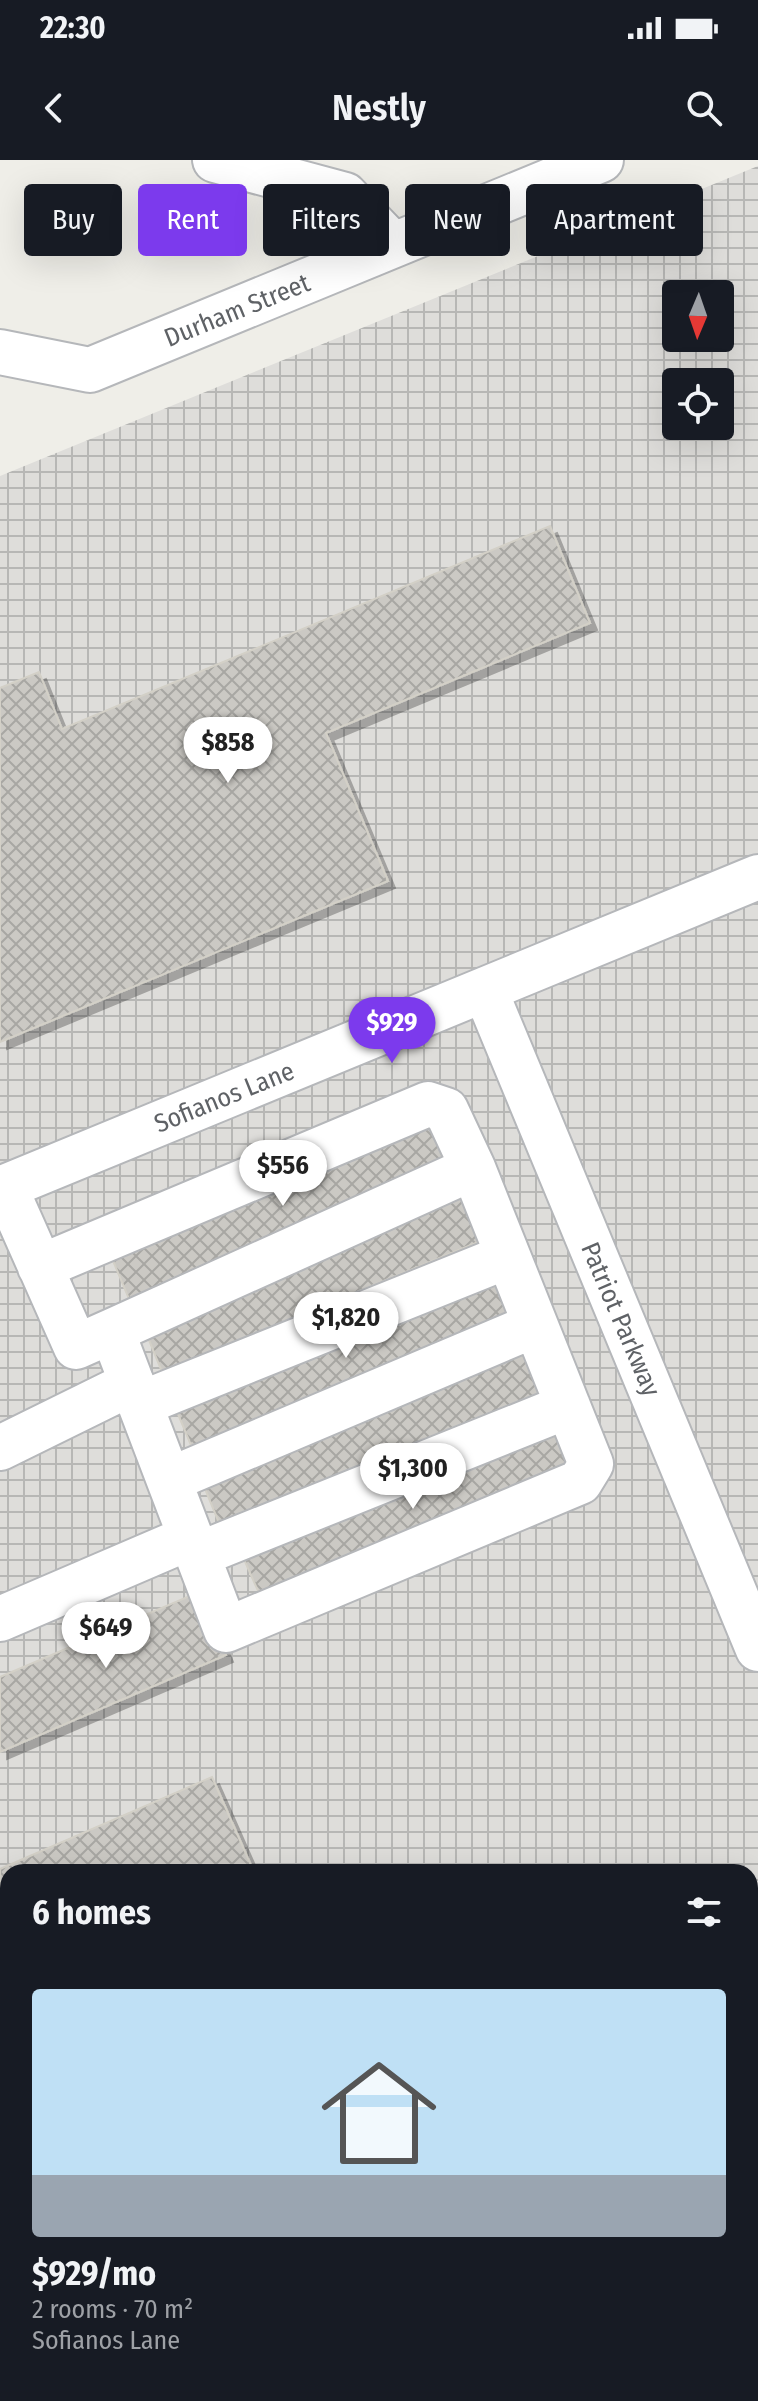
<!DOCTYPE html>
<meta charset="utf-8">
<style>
body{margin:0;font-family:"Fira Sans Condensed",sans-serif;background:#20242c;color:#f1f3f6;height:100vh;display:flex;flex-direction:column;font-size:30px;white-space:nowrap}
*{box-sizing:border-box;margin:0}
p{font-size:26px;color:#9ea1a6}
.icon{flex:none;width:44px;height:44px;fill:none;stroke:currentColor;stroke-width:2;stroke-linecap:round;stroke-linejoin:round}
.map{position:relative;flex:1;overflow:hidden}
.panel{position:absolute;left:0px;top:1704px;width:758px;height:538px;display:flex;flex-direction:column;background:#171b24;border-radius:24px 24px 0 0;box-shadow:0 8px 32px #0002}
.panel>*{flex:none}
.banner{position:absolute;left:24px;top:24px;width:710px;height:72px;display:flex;gap:16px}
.needle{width:52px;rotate:182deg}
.tools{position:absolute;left:662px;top:120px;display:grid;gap:16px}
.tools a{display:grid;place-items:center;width:72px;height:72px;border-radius:8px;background:#171b24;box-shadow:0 8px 32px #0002;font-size:40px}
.price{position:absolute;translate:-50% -68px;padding:0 18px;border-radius:28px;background:#fff;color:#222;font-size:26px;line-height:52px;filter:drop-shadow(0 2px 4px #0008)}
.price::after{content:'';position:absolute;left:50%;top:48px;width:24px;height:18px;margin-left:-12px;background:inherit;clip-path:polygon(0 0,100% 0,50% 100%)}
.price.selected{background:#7c3aed;color:#fff}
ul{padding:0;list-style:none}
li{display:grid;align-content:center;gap:16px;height:424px;padding:0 32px}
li+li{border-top:2px solid #363941}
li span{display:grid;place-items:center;height:248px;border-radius:8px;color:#555}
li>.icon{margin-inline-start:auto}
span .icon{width:144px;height:144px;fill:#fffc;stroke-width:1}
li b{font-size:34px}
h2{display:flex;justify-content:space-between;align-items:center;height:96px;padding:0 32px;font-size:34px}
.chip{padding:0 28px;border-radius:8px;background:#171b24;box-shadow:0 8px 32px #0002;font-size:28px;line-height:72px}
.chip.selected{background:#7c3aed;color:#fff}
.status{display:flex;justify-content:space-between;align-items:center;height:56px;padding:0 40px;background:#171b24;direction:ltr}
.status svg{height:22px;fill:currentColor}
header{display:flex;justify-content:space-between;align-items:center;height:104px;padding:0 32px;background:#171b24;font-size:36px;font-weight:600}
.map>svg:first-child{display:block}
.industrial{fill:url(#industrial-grid);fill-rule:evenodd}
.building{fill:url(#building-cross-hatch);stroke:#d3d0c7;stroke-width:2;filter:url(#shadow)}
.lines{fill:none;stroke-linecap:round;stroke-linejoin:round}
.minor-casing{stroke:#b5b7ba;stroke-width:48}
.minor{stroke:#fff;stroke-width:44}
.labels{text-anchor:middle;stroke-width:6;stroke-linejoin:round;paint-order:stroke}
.street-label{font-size:26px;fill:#5f6266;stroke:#fff}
</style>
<div class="status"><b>22:30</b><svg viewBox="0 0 49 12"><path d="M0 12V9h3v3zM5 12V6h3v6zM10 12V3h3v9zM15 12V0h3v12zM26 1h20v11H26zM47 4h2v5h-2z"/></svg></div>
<header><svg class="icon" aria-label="back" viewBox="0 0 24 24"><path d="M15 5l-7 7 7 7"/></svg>Nestly<svg class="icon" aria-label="search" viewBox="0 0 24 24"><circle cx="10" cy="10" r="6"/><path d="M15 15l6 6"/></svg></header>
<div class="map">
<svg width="758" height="2241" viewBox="0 0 758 2241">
<defs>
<pattern id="industrial-grid" width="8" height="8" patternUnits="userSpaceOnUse" patternTransform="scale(2)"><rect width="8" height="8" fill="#deddda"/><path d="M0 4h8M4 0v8" fill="none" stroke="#b7b7b5"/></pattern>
<pattern id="building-cross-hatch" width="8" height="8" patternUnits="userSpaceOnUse" patternTransform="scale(2)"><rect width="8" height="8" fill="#cbc9c4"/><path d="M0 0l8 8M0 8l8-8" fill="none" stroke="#a8a7a3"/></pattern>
<filter id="shadow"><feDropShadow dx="7" dy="7" stdDeviation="0" flood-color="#0004"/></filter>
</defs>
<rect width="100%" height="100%" fill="#efeee8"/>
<path class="industrial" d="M758,6V2241H0V316ZM676,134H720V178H676ZM676,222H720V266H676ZM8,1712H750V2234H8Z"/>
<path class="building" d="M550,366L590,463L326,573L388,721L0,882V528L39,512L62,569Z
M439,958L457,1000L129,1139L111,1096Z
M469,1034L488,1078L162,1212L144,1168Z
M500,1110L518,1153L193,1290L175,1247Z
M534,1190L551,1234L219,1363L201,1319Z
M563,1261L582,1305L262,1440L243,1397Z
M199,1432L226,1495L0,1592V1517Z
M212,1617L254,1712H8V2007L0,2010V1709Z
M758,2175V2241H602L618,2234H750V2178Z"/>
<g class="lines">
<g class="minor-casing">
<path id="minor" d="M215,0L345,35L391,83
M0,192L90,210L601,0
M485,830L758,1489
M5,1027L76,1187L112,1171L473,1008L591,1304L580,1322L226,1470L112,1171
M0,1029L758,717
M40,1107L428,944L446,950L473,1008
M140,1244L508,1096
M0,1288L132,1223
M169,1320L535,1165
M197,1395L568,1246
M0,1459L191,1377
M750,1773L758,1767
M750,1911L758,1917
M750,2026L758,2022
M0,2138L8,2135
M0,2224L8,2220
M232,2241L249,2234"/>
</g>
<use href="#minor" class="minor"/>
</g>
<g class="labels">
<g class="street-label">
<text transform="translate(237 150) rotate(-22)" y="9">Durham Street</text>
<text transform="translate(224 937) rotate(-22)" y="9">Sofianos Lane</text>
<text transform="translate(621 1159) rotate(67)" y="9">Patriot Parkway</text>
</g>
</g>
</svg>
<div class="tools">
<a><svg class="needle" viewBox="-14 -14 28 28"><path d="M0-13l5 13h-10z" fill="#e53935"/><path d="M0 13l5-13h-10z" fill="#9ea1a6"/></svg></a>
<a><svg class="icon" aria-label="locate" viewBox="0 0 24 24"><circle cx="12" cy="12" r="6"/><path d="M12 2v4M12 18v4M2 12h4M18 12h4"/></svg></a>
</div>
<b class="price" style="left:228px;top:625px">$858</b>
<b class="price selected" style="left:392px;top:905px">$929</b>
<b class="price" style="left:283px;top:1048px">$556</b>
<b class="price" style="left:346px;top:1200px">$1,820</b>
<b class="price" style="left:413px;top:1351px">$1,300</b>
<b class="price" style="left:106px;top:1510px">$649</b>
<div class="banner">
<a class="chip">Buy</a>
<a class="chip selected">Rent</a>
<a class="chip">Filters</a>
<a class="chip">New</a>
<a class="chip">Apartment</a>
</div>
<section class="panel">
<h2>6 homes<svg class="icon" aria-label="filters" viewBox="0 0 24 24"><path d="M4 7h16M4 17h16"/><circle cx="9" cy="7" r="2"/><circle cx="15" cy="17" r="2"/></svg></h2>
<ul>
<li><span style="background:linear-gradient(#bfe0f5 75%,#9aa5b1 0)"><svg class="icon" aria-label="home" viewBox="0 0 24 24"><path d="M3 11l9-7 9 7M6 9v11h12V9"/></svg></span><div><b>$929/mo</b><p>2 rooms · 70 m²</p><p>Sofianos Lane</p></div></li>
</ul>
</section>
</div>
